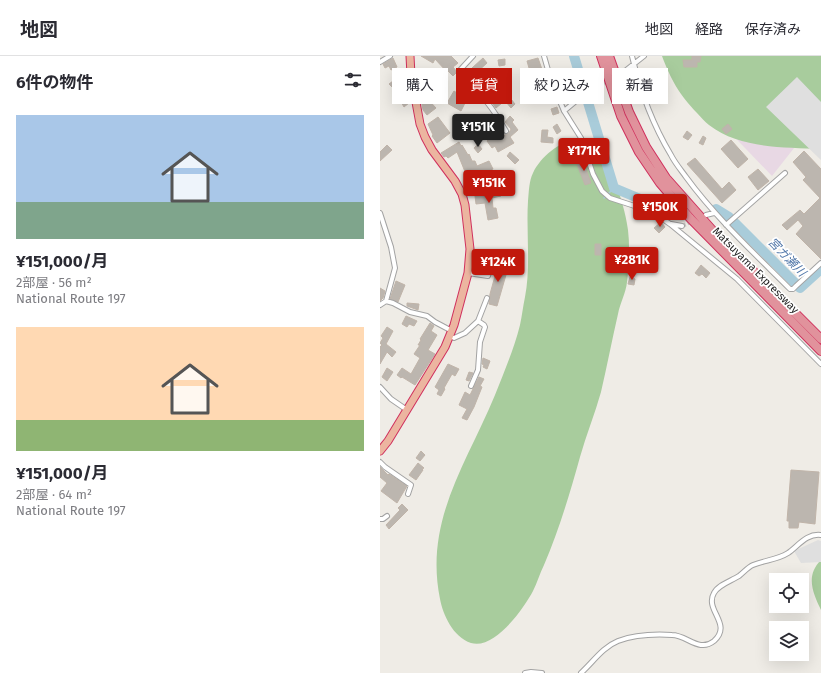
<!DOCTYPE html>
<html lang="ja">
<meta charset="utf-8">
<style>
body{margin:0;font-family:"Fira Sans","Noto Sans JP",sans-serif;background:#f7f7f7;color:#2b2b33;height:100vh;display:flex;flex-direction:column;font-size:15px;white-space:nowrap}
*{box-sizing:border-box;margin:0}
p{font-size:13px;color:#7c7c81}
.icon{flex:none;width:22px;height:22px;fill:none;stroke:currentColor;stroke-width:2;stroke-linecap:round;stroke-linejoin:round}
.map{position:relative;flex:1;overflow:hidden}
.side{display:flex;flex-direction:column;background:#fff;width:380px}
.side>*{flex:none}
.banner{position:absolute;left:12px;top:12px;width:369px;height:36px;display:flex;gap:8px}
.controls{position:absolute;left:389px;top:517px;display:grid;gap:8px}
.controls a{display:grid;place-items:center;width:40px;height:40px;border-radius:0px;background:#fff;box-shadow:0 4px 16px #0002;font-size:20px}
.price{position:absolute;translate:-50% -34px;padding:0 9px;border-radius:4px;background:#c1180c;color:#fff;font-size:13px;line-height:26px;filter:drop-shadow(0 1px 2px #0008)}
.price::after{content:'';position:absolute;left:50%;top:24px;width:12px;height:9px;margin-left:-6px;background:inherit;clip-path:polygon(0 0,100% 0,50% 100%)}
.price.current{background:#222;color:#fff}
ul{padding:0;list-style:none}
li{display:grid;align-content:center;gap:8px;height:212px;padding:0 16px}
li span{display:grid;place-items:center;height:124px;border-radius:0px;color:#555}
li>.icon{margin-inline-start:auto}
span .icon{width:72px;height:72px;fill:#fffc;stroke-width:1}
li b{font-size:17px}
h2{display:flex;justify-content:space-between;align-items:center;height:48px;padding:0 16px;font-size:17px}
.tag{padding:0 14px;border-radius:0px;background:#fff;box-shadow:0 4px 16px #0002;font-size:14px;line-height:36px}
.tag.current{background:#c1180c;color:#fff}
header{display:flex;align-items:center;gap:24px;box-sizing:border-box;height:56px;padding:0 20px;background:#fff;border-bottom:1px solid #e1e1e2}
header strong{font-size:19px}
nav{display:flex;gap:22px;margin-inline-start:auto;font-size:14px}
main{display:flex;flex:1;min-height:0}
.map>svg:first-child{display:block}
.industrial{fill:#e8d8e4}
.forest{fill:#a8cc9d}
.parking{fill:#dfdfdf}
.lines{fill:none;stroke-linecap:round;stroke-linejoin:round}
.stream{stroke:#a9ccda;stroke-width:1.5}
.river{stroke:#a9ccda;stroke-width:10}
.building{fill:#bcb6af;stroke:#c0b4a9}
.minor-tunnel{stroke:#c5c3be;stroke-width:4;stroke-dasharray:4 2;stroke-linecap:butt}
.minor-casing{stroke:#a3a3a3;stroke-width:6}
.trunk-casing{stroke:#d0305d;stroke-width:9}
.motorway-casing{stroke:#d0305d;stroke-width:10}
.minor{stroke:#fff;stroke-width:4}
.trunk{stroke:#ecb5a0;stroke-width:7}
.motorway{stroke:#e1929c;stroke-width:8}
.labels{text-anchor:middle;stroke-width:3.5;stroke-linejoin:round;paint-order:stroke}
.street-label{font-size:11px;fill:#1f1f1f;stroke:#fff}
.water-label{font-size:12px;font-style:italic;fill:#5177a9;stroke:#fff}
</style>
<header>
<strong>地図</strong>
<nav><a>地図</a><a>経路</a><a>保存済み</a></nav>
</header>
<main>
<section class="side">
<h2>6件の物件<svg class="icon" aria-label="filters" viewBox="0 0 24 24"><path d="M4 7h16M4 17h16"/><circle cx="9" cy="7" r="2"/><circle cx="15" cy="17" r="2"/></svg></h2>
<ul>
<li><span style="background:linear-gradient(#a9c7e8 70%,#7fa58c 0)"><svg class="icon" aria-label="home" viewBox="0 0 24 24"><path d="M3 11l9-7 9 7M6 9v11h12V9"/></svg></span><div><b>¥151,000/月</b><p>2部屋 · 56 m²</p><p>National Route 197</p></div></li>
<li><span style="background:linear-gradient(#ffd9b3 75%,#8fb573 0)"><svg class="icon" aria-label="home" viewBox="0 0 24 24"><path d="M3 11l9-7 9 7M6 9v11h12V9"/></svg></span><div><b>¥151,000/月</b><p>2部屋 · 64 m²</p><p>National Route 197</p></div></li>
</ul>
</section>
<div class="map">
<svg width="441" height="617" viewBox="0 0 441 617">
<rect width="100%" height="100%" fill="#efece6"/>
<path class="industrial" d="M339,65L418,87L392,120Z"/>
<path class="forest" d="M282,0H441V93C404,91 360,93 329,69C325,66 321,61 317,57C299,38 291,24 282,0Z
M196,82C206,83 213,87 220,95C232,109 246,155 248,174C250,191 249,209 247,226C246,237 240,247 238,258C232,284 227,310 221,336C215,358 206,379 200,401C190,437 179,474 164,509C160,517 157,527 153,535C144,552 115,594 91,587C73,581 63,559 60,543C44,464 87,407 115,339C124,316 134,293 140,269C142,260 143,250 145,241C151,210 146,176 148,145C149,135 149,125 153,117C161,100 179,87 196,82Z
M441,504V554C433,537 425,520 441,504Z"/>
<path class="parking" d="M417,21L441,46V104L386,51Z
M438,484L441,485V506L421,507L414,495Z"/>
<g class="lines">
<path class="stream" d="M224,142L234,132"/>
<path class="river" d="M194,0L234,132L277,150
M336,153L349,161
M355,167L420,232L441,213"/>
</g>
<path class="building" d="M41,0H71L78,7L73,11L77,16L73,20L68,15L67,16L55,3L53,7Z
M312,0H321L320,6H317V11H304L303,4H312Z
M13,2L17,11L11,14L9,10L5,12L3,8Z
M103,2L107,7L96,17L92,12Z
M158,2L164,19L161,20L162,22L155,24L151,12H149L147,5Z
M125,3V9L119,10L118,4Z
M17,22L25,32L29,47L24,51L14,33L9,28Z
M168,28L170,35H171L173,39L166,42L162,30Z
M43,31L45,36L42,37L56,52L47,59L43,54L39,33Z
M74,35L83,41L84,39L88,41L81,55L67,47Z
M122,35L128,42L116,52L110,44Z
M131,43L135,48L131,52L126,46Z
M177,51L179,57L173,59L171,53Z
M130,60L134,64L132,66L138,74L130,81L134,87L118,96L115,90L112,92L107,85L118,77L121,81L129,77L131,73L125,66Z
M58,61L70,77L57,87L52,80L53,79L48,68Z
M177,68L181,75L177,78L173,71Z
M348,68L352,73L346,78L342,73Z
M162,74H168L167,81L173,82V87L161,86Z
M307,75L312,79L308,84L303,81Z
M323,80L326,82L323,89L319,87Z
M351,84L368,103L358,112L341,93Z
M79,86L81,90L82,89L88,99L89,98L92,105H95L97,110L109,105L113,113L110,114V116L101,120L102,123L90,128L77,96L68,102L66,100L64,101L61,97Z
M98,88L102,93L98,97L94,92Z
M7,89L12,94L0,105V96Z
M424,95L441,113V203L416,178L423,170L418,164L407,174L402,169L420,154L424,158L440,142L423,124L426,121L413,106Z
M130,96L139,104L135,108L127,100Z
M315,102L342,133L349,126L356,134L342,147L307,108Z
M203,104L211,127L205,129L196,106Z
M378,113L389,125L378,134L368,121Z
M115,134L116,138L121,137V140L112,142L113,152H116L118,162L108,164L105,147L96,148L95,140L111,138L110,135Z
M281,166L285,171L279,177L274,172Z
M215,188H221V199H215Z
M121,200L126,201L124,211L128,212L117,250L109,248L110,238L115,220H116Z
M321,209L330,217L326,222L322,218L319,220L315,217Z
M250,221L255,223L254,229L248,228Z
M16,225L25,229L18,246L10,243Z
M0,232L5,235L3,242L0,245Z
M27,247L39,248L38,254L27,250Z
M26,260L37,265L34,270L29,268L27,271L22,268Z
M50,267L54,270L51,275L57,279L48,294L55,298L35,329L22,321L21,322L17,319L22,312L31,318L40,302L34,298L40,289H38L41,284L40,283Z
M7,271L13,275L6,288L16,296L12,301L7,296L0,308V291L2,289L0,287L3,282L1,280Z
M103,302L110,305L107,313L103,311L104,309L102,308Z
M68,308L79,313L75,320L72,318L64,332L65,333L61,340L57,338L59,334L55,331Z
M7,312L13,316L7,325L2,321Z
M89,316L93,317L89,325L86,324Z
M99,321L104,323L100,330L102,331L94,351L87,364L82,362L87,353L79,349L85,336L90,339Z
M41,395L45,399L40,405L36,402Z
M38,407L44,412L42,413L43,414L36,424L29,419Z
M0,411L8,419L9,418L27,430L17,447L1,435L7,427L0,421Z
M411,414L439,416L435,468L419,466L418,472H409V465H407Z
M22,448L28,454L9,473L6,469L20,454L18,452Z"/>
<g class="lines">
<path class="minor-tunnel" d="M219,31L230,24
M302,170L313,165"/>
<g class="minor-casing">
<path id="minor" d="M93,0L80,14C83,27 96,34 104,43C113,52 119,64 126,75
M164,0L170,21L184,55L201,82L213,118L222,135L230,142L273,156L290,168L357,223L441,308
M252,0C260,34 273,69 291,99C295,107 301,114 306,121C336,162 374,197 410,233H413L416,230L441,207
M0,6L10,0
M245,15L264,0
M184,55L196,45L219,31
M0,157L11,191L15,212L6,245
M326,159L334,157
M291,168L302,170
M346,169L405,117
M88,217L108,220L114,198
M0,249L6,245L13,247L30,256L47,260L55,266L72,275
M98,265L107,242
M69,280L74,282L85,277L98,265L104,269L105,271L100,286L98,314L91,330
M0,331L11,343L27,354
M0,406L5,411L31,429L28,438
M0,463H3L7,460
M145,617L151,616L162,617
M201,617C213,606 223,591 238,585C254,579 275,578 292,579C307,579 319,597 334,585C353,568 324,554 334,537C338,529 351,525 359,520C363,517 368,511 373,509C385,504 397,504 408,497C418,490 427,477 441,479"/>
</g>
<g class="trunk-casing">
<path id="trunk" d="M0,395L8,385L65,291L74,269L88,217L90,193L85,149L82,138L75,125L52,94L45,81L40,68L31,19L30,0"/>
</g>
<g class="motorway-casing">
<path id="motorway" d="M221,0L241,60L259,96L280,127L310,162L441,295
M229,0L249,56L266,91L286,122L333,175L441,283"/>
</g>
<use href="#minor" class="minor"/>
<use href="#trunk" class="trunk"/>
<use href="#motorway" class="motorway"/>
</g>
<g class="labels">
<g class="street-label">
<text transform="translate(376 214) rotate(45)" y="4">Matsuyama Expressway</text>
</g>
<g class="water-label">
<text transform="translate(407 201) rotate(46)" y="4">宮ガ瀬川</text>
</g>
</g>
</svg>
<div class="controls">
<a><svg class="icon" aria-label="locate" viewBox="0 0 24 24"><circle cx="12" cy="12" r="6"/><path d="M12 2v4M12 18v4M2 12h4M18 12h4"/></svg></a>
<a><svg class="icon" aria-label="layers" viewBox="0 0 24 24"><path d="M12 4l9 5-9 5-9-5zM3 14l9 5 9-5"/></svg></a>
</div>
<b class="price current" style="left:98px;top:92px">¥151K</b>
<b class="price" style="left:204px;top:116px">¥171K</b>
<b class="price" style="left:109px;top:148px">¥151K</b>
<b class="price" style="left:280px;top:172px">¥150K</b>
<b class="price" style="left:252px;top:225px">¥281K</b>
<b class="price" style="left:118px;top:227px">¥124K</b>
<div class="banner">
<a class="tag">購入</a>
<a class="tag current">賃貸</a>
<a class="tag">絞り込み</a>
<a class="tag">新着</a>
</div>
</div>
</main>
